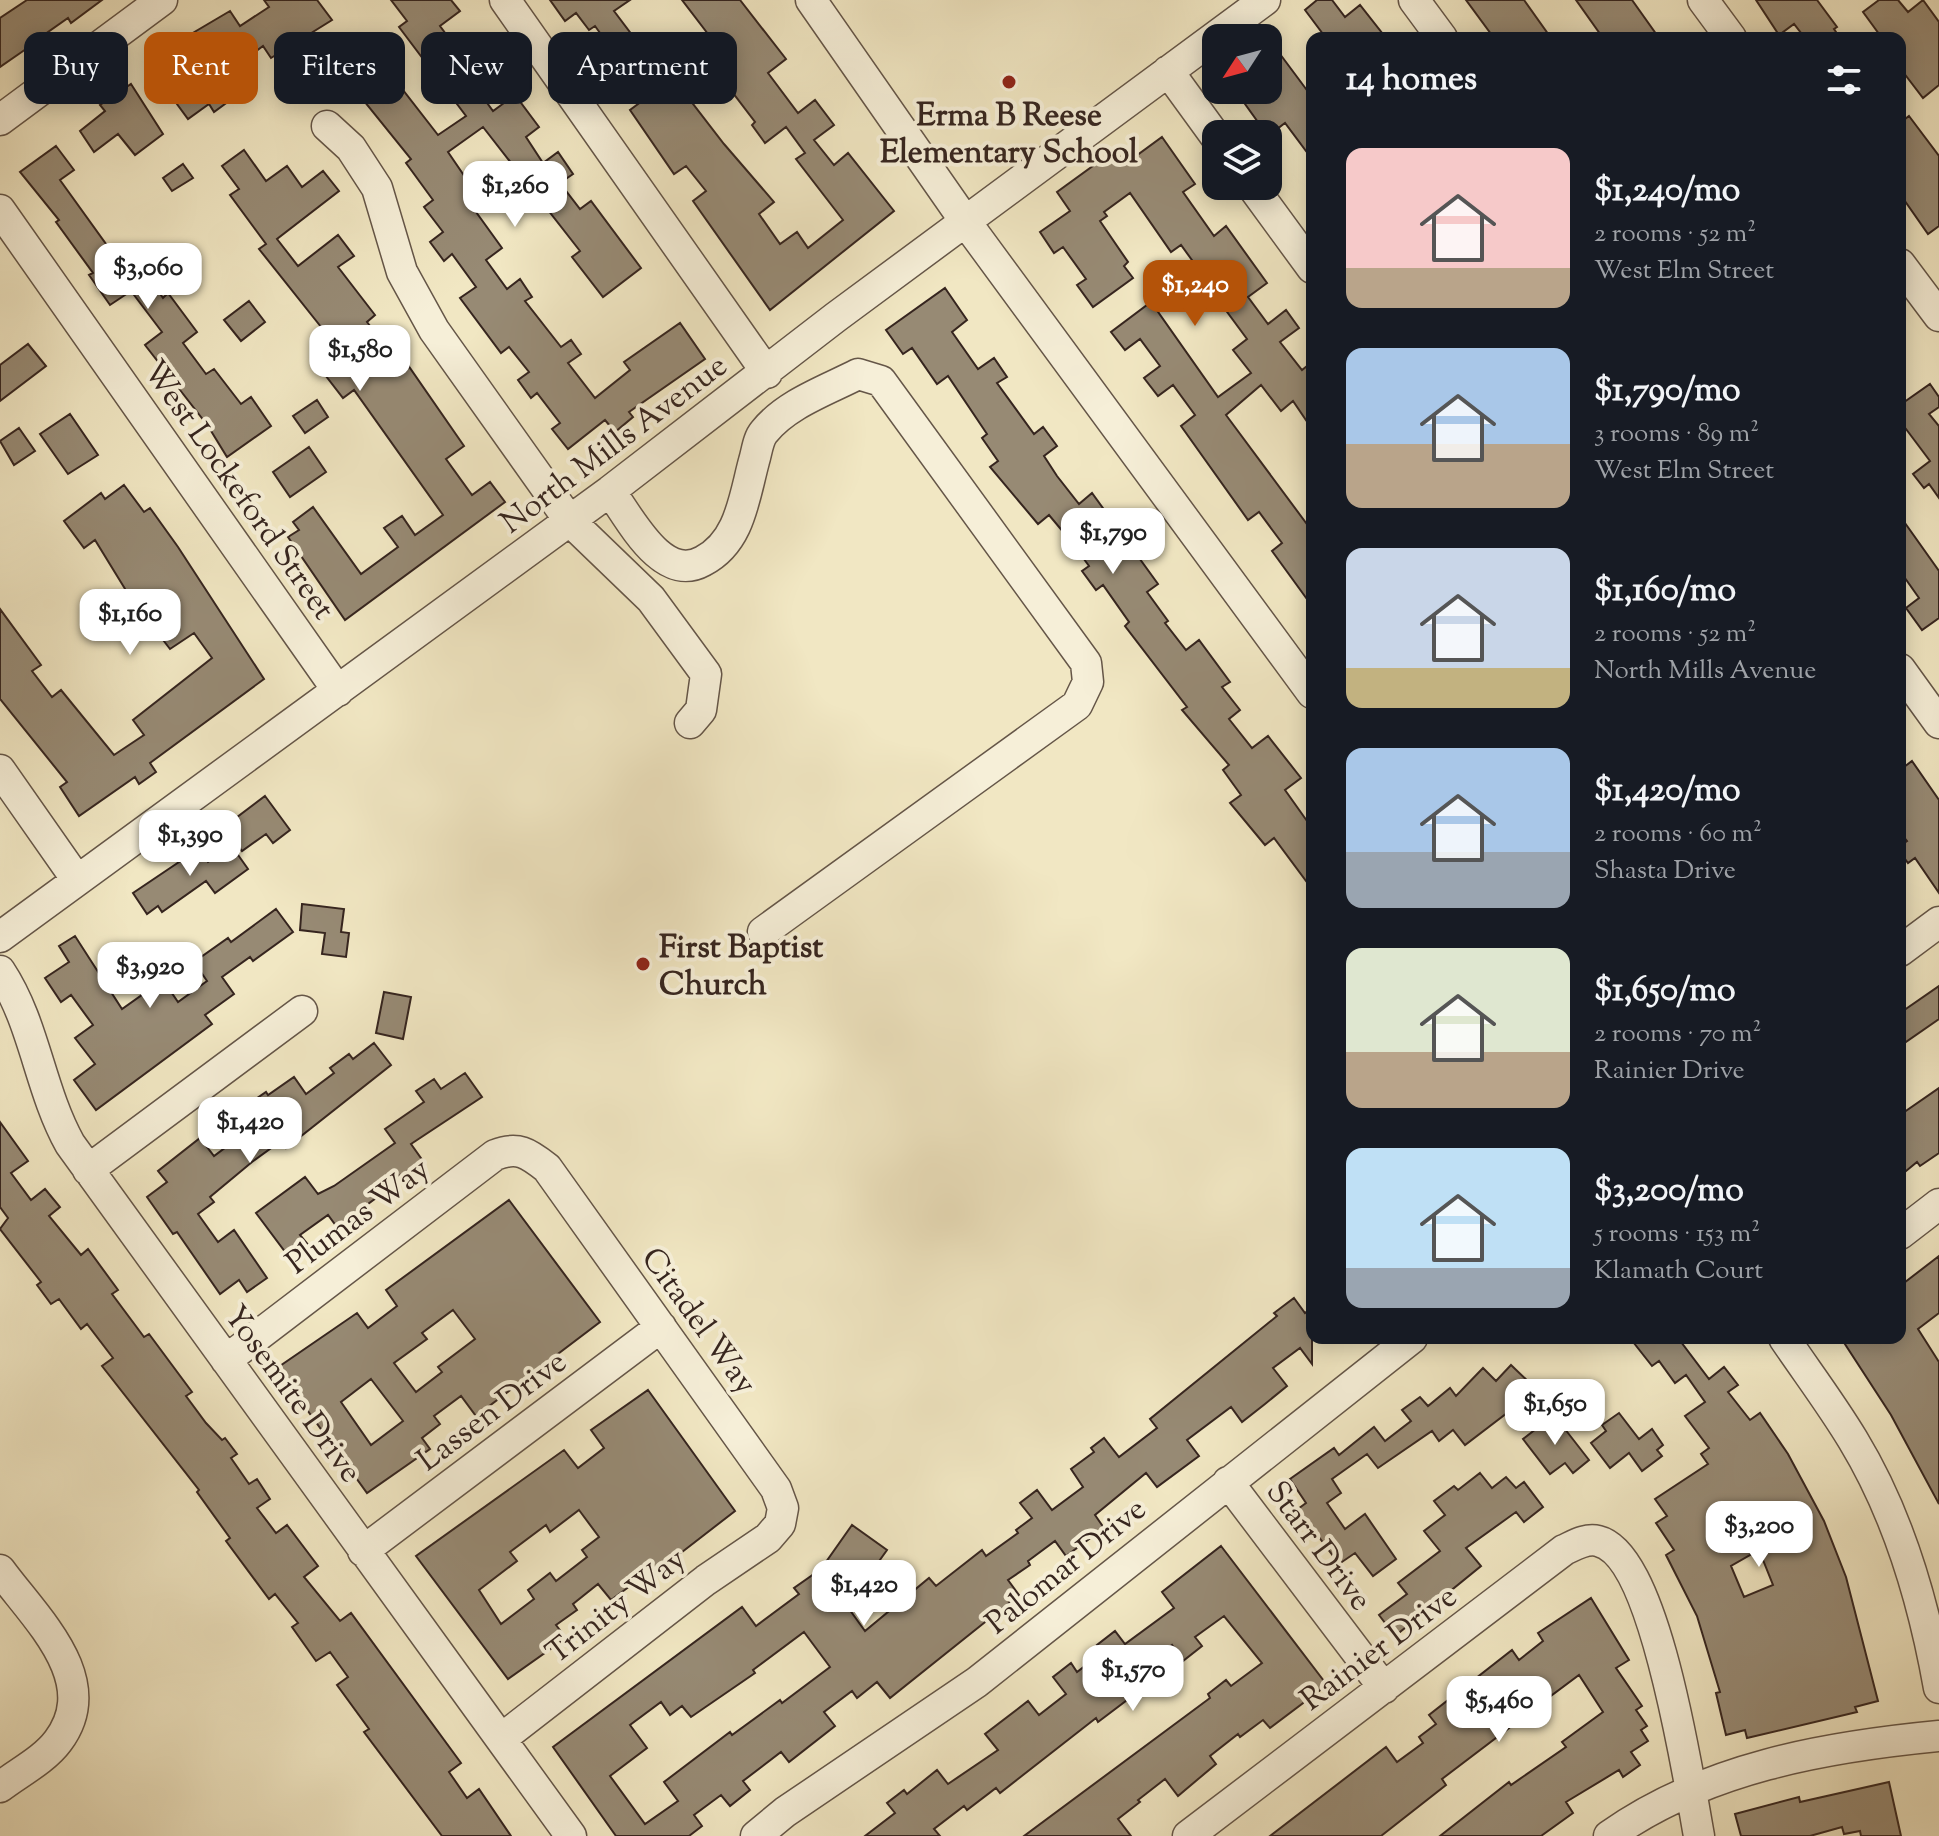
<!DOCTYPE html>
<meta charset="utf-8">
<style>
body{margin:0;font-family:"Sorts Mill Goudy",serif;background:#242831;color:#f1f3f6;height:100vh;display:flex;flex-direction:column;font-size:30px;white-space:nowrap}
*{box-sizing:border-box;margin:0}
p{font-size:26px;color:#9ea1a6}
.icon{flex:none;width:44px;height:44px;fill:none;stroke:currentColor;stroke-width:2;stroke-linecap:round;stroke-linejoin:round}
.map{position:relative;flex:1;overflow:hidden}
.panel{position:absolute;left:1306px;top:32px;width:600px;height:1312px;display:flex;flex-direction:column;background:#171b24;border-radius:16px;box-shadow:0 4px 20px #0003}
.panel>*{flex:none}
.banner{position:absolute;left:24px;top:32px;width:760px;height:72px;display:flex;gap:16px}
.needle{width:52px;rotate:234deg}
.fabs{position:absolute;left:1202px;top:24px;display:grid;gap:16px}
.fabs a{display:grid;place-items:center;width:80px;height:80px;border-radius:16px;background:#171b24;box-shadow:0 4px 20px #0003;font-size:40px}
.price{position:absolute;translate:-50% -68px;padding:0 18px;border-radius:16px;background:#fff;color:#222;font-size:26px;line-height:52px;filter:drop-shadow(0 2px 4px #0008)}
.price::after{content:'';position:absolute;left:50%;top:48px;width:24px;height:18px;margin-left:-12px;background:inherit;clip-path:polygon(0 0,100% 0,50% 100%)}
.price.current{background:#b45309;color:#fff}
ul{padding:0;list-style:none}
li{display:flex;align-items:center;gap:24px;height:200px;padding:0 40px}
li span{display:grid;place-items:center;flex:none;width:224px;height:160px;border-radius:16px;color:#555}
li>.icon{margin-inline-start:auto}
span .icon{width:96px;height:96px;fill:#fffc;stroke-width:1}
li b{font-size:34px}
h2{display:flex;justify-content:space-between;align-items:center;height:96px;padding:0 40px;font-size:34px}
.pill{padding:0 28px;border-radius:16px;background:#171b24;box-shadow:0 4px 20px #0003;font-size:28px;line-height:72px}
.pill.current{background:#b45309;color:#fff}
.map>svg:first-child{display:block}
.building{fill:#978a74;stroke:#36251f;stroke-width:2;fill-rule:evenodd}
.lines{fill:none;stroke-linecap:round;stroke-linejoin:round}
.minor-casing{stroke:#655648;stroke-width:33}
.minor{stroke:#f6efd8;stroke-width:30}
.poi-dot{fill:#8f2418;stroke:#f6efd8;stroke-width:3}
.labels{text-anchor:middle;stroke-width:8;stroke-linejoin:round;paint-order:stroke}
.poi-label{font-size:32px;font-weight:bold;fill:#36251f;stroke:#f6efd8}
.street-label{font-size:32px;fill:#36251f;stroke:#f6efd8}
</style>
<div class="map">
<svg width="1939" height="1836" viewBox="0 0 1939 1836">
<rect width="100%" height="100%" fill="#f1e7c3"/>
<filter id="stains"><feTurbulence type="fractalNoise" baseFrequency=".0025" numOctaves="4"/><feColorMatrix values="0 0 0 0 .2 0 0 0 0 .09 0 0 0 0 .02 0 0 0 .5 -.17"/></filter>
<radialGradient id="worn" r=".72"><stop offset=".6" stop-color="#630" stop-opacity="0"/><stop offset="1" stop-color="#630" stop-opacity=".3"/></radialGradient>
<path class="building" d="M27,0H102L71,23L68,18L41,37L46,43L30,54L26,49L0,67V18Z
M264,0H317L332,20L271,58L263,46L236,66L240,72L219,87L229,101L214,112L209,104L188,119L163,85L200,56L186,37L230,11L240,26L269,7Z
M391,0H451L460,11L440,26L460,53L478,39L497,64L472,82L493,111L515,95L539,127L526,137L543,163L558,152L573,174L560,183L580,209L591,201L641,268L603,297L572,257L580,251L483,127L448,152L480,199L471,205L502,248L486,260L507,289L520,279L532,297L525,301L561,347L571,340L581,354L568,363L595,398L630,370L624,362L680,323L705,359L629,412L633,417L615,432L605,420L568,449L552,429L560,423L537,393L531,398L518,380L529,372L509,347L501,353L460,298L476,287L452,254L444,261L430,242L443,232L424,207L433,200L406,163L411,159L343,75L363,60L381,84L392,76L438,135L466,116L399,27L407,21Z
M550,0H630L614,11L651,60L656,56L724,144L774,202L759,214L780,244L797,232L808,248L843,220L796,159L805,153L786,127L765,143L752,125L755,122L707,59L703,62L691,47L708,34L682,0H740L786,59L768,73L798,113L815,100L834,125L814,140L834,165L848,153L894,211L770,310L693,201L706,191L686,166L674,174L630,110L642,101L623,76L611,85L596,65L613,51L595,26L589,30L576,13L565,21Z
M1317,0H1332L1345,17L1360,5L1386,38H1326L1305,10Z
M1466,0H1524L1551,38H1494Z
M1576,0H1632L1659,38H1603Z
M1756,0H1817L1837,27L1834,29L1840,38H1805L1794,24L1779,35Z
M1879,0H1898L1908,12L1923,0L1939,22V85L1923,98L1900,68V38H1882L1863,12Z
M1277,50L1312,97V159L1285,123L1268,136L1235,90H1268V57Z
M131,84L163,134L135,155L118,134L94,152L80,131L105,111L100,105Z
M1909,116L1939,156V226L1928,234L1900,194V123Z
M1162,137L1195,184L1183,192L1214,236L1226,226L1267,283L1248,297L1268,324L1286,310L1299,328L1280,342L1302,370L1312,362V429L1293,401L1281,411L1261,385L1226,415L1312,531V606L1272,551L1282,543L1259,512L1248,520L1181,426L1195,415L1173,385L1158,396L1144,378L1160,366L1140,339L1125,350L1111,332L1151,302L1218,397L1251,373L1233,350L1247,339L1216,297L1208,303L1187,275L1197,267L1181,245L1171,252L1130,193L1104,212L1107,216L1100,221L1128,262L1124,266L1133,278L1093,307L1077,285L1086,279L1063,247L1054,253L1040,232L1070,211L1057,192L1115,150L1125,164Z
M56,146L74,170L60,180L119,262L132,253L163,298L168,293L197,332L183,343L206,374L214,369L241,404L251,397L271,426L227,457L208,426L145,345L162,332L131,291L110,305L89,275L93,273L56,222L59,220L20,172Z
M244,150L266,181L287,166L302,187L323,171L339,191L277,239L298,266L338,235L354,256L338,267L375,315L367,322L388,349L394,345L464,446L446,459L472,495L490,482L505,502L345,620L288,537L299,530L293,522L313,507L361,574L398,547L384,528L402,516L415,535L443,515L354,390L343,398L312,358L333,342L259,249L266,244L230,195L239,189L222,166Z
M183,164L193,178L172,191L163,178Z
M945,288L967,320L952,332L978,369L994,358L1007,377L997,383L1034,434L1043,427L1057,446L1044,456L1057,476L1079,504L1092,493L1158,584L1147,592L1168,621L1165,623L1186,650L1199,640L1230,682L1222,687L1240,710L1229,719L1252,748L1268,736L1301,778L1285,790L1312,828V889L1274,838L1265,845L1230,803L1241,795L1223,770L1229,765L1182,710L1187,707L1125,626L1129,622L1103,585L1096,590L1082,571L1089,566L1070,540L1049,515L1038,524L990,467L998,461L982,438L987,434L948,376L937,384L912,348L903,354L886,330Z
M249,301L265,322L241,341L224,320Z
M28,344L46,366L0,401V365Z
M1930,384L1939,397V407L1929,414L1939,426V498L1929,484L1924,488L1913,474L1930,461L1900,421V405Z
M317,400L328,417L305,433L293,416Z
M70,414L98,455L68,474L40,434Z
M19,428L35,451L14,465L0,441Z
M309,447L326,472L290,497L273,472Z
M124,485L144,512L150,508L178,547L264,679L150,763L156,772L139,784L135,777L79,816L60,787L67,782L0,699V609L41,665L32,671L52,697L61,690L114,755L144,735L133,720L212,658L194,633L170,649L130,597L95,540L84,548L64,521L101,493L105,499Z
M1900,516L1939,571V618L1922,630L1906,608L1919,598L1900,571Z
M1912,761L1939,800V893L1915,858L1908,863L1900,852V846L1907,841L1900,832V770Z
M265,796L290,830L273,843L266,834L242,851L224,827Z
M231,845L248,869L215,893L206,881L162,912L158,906L147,914L133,893L179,862L177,859L195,846L208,862Z
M302,904L344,909L341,932L349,933L346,957L322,954L325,933L300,930Z
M276,909L293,932L253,961L250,957L222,977L234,994L205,1015L212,1024L96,1110L74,1080L95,1064L75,1038L93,1025L71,995L61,1002L45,978L69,962L59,946L75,936L122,1009L163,980L178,1002L207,981L194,962L228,938L231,942Z
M1939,986V1019L1900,1046V1013Z
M384,992L411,997L403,1039L376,1033Z
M374,1043L391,1065L286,1148L281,1141L252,1162L210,1197L214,1202L198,1214L218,1242L234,1230L267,1278L247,1292L239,1280L220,1294L177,1232L173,1234L147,1197L167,1182L158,1171L200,1138L214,1156L262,1120L250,1103L266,1092L268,1095L294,1077L306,1094L334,1073L330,1068L349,1054L353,1059Z
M465,1073L482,1097L411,1144L423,1161L376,1190L380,1195L337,1227L328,1215L300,1235L310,1247L292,1261L256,1213L305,1177L318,1194L334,1186L395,1143L385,1129L424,1102L416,1091L434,1079L441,1089Z
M1939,1088V1153L1920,1166L1917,1162L1900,1176V1115Z
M0,1122L28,1161L11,1173L31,1200L45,1189L60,1207L49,1216L81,1255L88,1249L118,1290L112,1294L144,1337L149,1334L192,1392L186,1396L206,1423L222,1440L225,1438L237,1454L231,1458L249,1484L257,1479L270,1499L257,1508L276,1533L287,1525L318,1566L304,1577L340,1621L351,1613L461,1763L449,1772L467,1798L479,1789L511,1836H442L364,1732L369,1729L337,1685L348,1677L330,1652L316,1661L292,1627L298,1623L275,1594L269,1599L226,1541L230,1538L197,1492L199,1490L102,1366L113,1358L87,1324L81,1329L59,1299L51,1304L37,1285L41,1282L0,1229L8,1218L0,1207Z
M509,1200L600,1322L476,1416L461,1396L434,1416L440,1424L422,1438L430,1449L367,1493L277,1368L357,1313L368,1328L397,1306L386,1290ZM453,1310L475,1339L438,1367L442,1372L416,1392L394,1363L427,1339L422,1333ZM371,1379L403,1421L371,1445L341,1402Z
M1939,1256V1313L1918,1329L1939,1362V1504L1891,1415L1841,1338H1900V1286Z
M1294,1298L1305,1313L1312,1308V1364L1300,1348L1273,1368L1287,1386L1265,1404L1242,1422L1231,1407L1187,1440L1199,1456L1157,1487L1146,1473L1095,1515L1104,1528L1066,1556L1055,1541L1028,1561L1030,1565L1008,1580L1019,1595L890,1698L877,1682L857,1698L852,1691L824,1712L835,1726L789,1762L781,1752L743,1781L750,1790L730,1806L721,1795L694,1815L702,1826L689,1836H616L553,1747L742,1607L756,1626L799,1594L794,1588L821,1569L852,1525L887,1550L847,1606L865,1631L929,1578L936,1586L982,1550L986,1556L1018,1533L1016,1530L1032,1518L1020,1503L1037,1490L1052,1510L1083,1487L1071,1469L1094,1452L1091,1448L1104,1438L1119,1457L1157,1428L1150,1419L1277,1316L1274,1313ZM804,1632L830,1667L782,1703L780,1700L732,1735L730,1732L664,1782L678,1801L645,1824L610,1776L647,1748L630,1725L661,1702L670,1715L682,1706L691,1717L755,1673L753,1670Z
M1630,1338H1678L1709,1379L1724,1367L1738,1385L1728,1392L1750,1420L1760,1413L1788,1454L1824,1521L1846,1577L1878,1701L1855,1707L1857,1712L1747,1738L1745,1730L1726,1735L1716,1693L1720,1692L1697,1616L1666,1555L1674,1550L1656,1523L1667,1516L1655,1499L1708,1464L1701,1454L1709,1448L1685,1416L1705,1402L1686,1375L1675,1383L1659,1361L1652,1366ZM1759,1550L1773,1585L1744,1597L1731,1566Z
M1511,1365L1537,1390L1465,1445L1453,1430L1439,1441L1432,1431L1378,1468L1367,1454L1332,1479L1341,1493L1327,1503L1345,1529L1365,1514L1396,1559L1373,1576L1355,1553L1339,1564L1298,1509L1306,1503L1290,1479L1334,1448L1339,1455L1374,1427L1385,1441L1411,1421L1402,1410L1420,1397L1428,1406L1450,1388L1456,1396L1483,1368L1496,1381Z
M648,1390L735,1511L655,1573L652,1570L611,1600L598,1584L573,1604L577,1610L556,1625L566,1638L508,1679L416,1556L564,1450L578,1468L604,1448L591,1430ZM579,1510L599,1537L582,1550L587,1557L556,1581L550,1573L528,1590L534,1599L501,1624L479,1590L517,1561L510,1552L546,1525L550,1532Z
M1619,1413L1639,1439L1652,1429L1663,1445L1657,1450L1662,1456L1642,1471L1629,1453L1610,1468L1591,1443L1606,1431L1602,1425Z
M1554,1415L1589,1460L1573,1473L1565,1463L1550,1474L1523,1439Z
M1480,1473L1492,1488L1506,1477L1516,1488L1524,1482L1543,1507L1524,1522L1516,1512L1466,1548L1481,1566L1395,1636L1379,1615L1407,1594L1398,1583L1440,1551L1424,1531L1445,1515L1434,1501L1454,1486L1458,1490Z
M1221,1546L1327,1685L1270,1728L1263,1720L1240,1737L1238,1734L1210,1756L1216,1764L1178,1796L1165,1779L1138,1800L1140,1802L1118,1819L1131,1836H1024L1210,1698L1208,1694L1226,1680L1231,1686L1262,1663L1224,1616L1195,1637L1202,1646L1183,1661L1172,1645L1121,1684L1131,1697L1098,1722L1096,1718L1000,1793L996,1788L967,1810L964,1806L934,1829L940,1836H865L895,1813L887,1803L904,1790L907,1794L937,1770L948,1784L998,1750L985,1734L1028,1701L1039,1715L1066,1694L1053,1677L1071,1663L1077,1672L1103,1652L1097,1645L1115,1631L1125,1644L1174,1608L1162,1592Z
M1591,1598L1629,1660L1616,1668L1642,1706L1636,1710L1647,1726L1641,1730L1648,1741L1631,1752L1640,1765L1623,1777L1619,1770L1566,1802L1573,1813L1541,1836H1440L1509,1782L1511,1785L1566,1747L1562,1742L1603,1712L1579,1675L1544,1701L1537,1692L1502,1719L1509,1728L1442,1779L1446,1785L1381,1836H1270L1386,1747L1397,1762L1423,1743L1419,1737L1436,1724L1429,1715L1512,1650L1519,1660L1543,1641L1538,1633Z
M1889,1782L1901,1836H1861L1860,1831L1844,1834L1842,1827L1810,1836H1741L1735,1814L1799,1797L1800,1802Z"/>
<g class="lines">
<g class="minor-casing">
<path id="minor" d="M505,0L767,373
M811,0L965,221L1312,693
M1414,0L1442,38
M1703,0L1731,38
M1168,71L1216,137
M0,120L162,0
M327,126L351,148L377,188L402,272L434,330L569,520L651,599L706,674L701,710L690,723
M1252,186L1312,268
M0,210L338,691
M1900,264L1939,316
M610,491C630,518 662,584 703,561C740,542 744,498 754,461C757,451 758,439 764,432C786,404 827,390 858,374L881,381L1086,663L1088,682L1077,705L763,932
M1900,669L1939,723
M0,770L77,880
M0,937L610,491L836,317L1265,0
M1900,951L1939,922
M0,971C35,1024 39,1088 70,1144L571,1836
M88,1170L302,1011
M1900,1234L1939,1204
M1784,1338C1807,1372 1832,1405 1853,1440C1898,1514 1924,1603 1939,1688
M226,1360L495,1155C518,1146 528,1153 547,1168L776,1489L783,1508L780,1524L768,1538L706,1580L501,1739
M1228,1482L1384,1688
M363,1551L661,1327
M0,1570C35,1618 104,1680 58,1741C44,1760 18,1773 0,1787
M756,1836L785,1812L977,1682L1412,1338
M1188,1836L1564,1550C1575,1545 1586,1538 1598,1541C1656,1555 1689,1782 1699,1836
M1609,1836C1705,1768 1824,1747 1939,1736"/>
</g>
<use href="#minor" class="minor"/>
</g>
<g class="poi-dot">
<circle cx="1009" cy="82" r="8"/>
<circle cx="643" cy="964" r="8"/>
</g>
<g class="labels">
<g class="poi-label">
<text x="1009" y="125">Erma B Reese<tspan x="1009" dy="37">Elementary School</tspan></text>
<text x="659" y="957" text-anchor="start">First Baptist<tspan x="659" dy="37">Church</tspan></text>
</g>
<g class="street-label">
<text transform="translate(613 443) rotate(-37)" y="11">North Mills Avenue</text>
<text transform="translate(240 489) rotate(55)" y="11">West Lockeford Street</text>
<text transform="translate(357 1215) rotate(-37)" y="11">Plumas Way</text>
<text transform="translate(700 1320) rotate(54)" y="11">Citadel Way</text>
<text transform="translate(294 1393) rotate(54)" y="11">Yosemite Drive</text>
<text transform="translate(491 1410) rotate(-37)" y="11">Lassen Drive</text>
<text transform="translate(1320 1545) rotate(53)" y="11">Starr Drive</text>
<text transform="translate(1065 1565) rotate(-39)" y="11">Palomar Drive</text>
<text transform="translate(615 1605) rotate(-38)" y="11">Trinity Way</text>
<text transform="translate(1378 1647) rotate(-37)" y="11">Rainier Drive</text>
</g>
</g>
<rect width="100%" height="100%" filter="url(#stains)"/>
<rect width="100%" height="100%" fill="url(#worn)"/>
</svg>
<div class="fabs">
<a><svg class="needle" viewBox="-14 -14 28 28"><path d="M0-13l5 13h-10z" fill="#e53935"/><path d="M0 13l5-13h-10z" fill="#9ea1a6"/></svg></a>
<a><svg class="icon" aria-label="layers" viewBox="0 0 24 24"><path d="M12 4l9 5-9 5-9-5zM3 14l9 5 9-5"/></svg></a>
</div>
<b class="price" style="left:515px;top:229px">$1,260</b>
<b class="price" style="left:148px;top:311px">$3,060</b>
<b class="price current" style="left:1195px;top:328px">$1,240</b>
<b class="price" style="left:360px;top:393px">$1,580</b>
<b class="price" style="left:1113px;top:576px">$1,790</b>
<b class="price" style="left:130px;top:657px">$1,160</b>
<b class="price" style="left:190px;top:878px">$1,390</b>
<b class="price" style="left:150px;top:1010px">$3,920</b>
<b class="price" style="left:250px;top:1165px">$1,420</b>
<b class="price" style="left:1555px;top:1447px">$1,650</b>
<b class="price" style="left:1759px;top:1569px">$3,200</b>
<b class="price" style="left:864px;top:1628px">$1,420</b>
<b class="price" style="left:1133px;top:1713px">$1,570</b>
<b class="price" style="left:1499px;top:1744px">$5,460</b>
<div class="banner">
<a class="pill">Buy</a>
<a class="pill current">Rent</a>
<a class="pill">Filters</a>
<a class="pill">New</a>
<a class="pill">Apartment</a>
</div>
<section class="panel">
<h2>14 homes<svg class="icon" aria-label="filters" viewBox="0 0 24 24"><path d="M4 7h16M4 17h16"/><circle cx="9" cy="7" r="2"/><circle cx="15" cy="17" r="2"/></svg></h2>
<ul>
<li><span style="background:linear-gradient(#f6c9c9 75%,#b9a48a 0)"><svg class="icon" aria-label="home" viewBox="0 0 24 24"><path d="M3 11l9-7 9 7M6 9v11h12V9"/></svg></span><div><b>$1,240/mo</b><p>2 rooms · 52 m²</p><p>West Elm Street</p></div></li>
<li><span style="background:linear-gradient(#a9c7e8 60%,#b9a48a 0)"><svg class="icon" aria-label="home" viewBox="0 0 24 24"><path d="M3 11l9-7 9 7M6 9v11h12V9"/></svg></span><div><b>$1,790/mo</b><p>3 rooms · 89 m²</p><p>West Elm Street</p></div></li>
<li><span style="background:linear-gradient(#c9d6e8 75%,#c2b280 0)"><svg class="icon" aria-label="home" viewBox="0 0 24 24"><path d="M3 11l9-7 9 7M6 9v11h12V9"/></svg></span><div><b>$1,160/mo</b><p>2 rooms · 52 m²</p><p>North Mills Avenue</p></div></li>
<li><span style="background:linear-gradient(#a9c7e8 65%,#9aa5b1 0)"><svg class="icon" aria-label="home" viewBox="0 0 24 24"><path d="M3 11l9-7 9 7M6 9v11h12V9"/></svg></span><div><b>$1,420/mo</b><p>2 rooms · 60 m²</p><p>Shasta Drive</p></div></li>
<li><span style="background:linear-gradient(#dfe7d0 65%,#b9a48a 0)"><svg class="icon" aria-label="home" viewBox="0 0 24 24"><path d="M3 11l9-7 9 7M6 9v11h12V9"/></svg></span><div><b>$1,650/mo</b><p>2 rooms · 70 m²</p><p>Rainier Drive</p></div></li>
<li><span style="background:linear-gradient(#bfe0f5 75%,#9aa5b1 0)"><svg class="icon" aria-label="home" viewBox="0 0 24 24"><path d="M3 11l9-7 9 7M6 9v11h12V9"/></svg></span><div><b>$3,200/mo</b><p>5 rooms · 153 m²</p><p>Klamath Court</p></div></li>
</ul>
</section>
</div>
